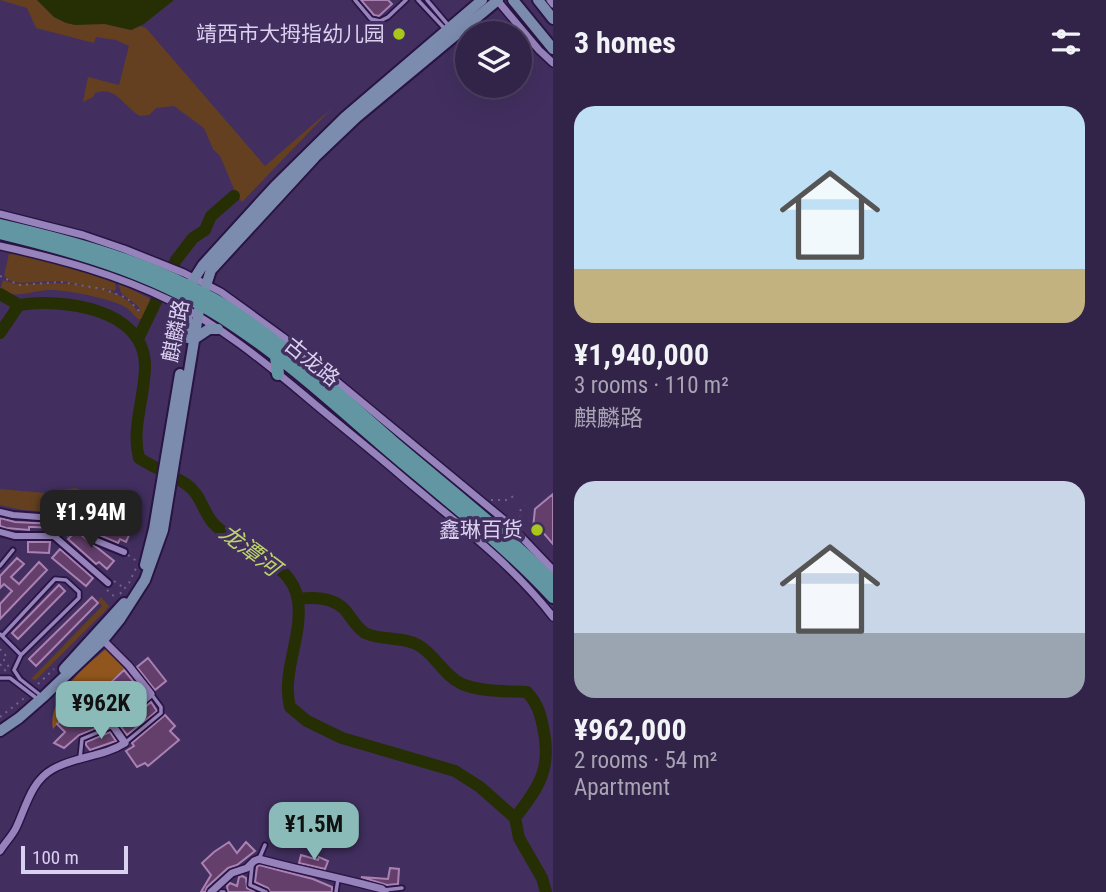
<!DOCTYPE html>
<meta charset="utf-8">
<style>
body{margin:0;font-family:"Roboto Condensed","Noto Sans SC",sans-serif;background:#3d2f52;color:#f1f3f6;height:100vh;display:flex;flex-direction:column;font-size:26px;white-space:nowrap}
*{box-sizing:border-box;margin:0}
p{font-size:23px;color:#a8a4b4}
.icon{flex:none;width:38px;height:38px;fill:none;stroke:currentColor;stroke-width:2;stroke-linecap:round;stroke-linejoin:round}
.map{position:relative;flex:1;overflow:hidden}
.details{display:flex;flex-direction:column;background:#322348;width:553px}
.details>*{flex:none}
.controls{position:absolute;left:455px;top:21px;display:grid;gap:14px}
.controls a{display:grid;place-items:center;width:77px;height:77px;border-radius:50%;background:#322348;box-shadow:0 7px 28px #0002,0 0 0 2px #4d4060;font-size:35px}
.scale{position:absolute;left:21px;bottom:18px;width:107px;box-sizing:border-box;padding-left:7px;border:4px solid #dad0ef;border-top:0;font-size:19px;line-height:24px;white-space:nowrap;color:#dad0ef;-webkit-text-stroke:5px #422f60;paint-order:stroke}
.price{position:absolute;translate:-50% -60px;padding:0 16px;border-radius:14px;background:#8bbbb9;color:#111;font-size:23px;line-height:46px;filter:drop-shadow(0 2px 4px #0008)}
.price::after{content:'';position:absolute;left:50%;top:42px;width:21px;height:16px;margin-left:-10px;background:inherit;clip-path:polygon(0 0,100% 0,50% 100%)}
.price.selected{background:#222;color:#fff}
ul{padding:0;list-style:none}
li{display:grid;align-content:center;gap:14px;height:371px;padding:0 21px}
li span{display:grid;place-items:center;height:217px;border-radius:21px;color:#555}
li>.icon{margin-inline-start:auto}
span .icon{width:126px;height:126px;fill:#fffc;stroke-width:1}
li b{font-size:30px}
h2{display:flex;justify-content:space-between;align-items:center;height:84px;padding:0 21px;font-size:30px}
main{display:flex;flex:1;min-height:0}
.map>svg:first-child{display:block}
.green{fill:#644020}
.forest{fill:#91561d}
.water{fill:#262f04}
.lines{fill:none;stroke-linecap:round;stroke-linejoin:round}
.river{stroke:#262f04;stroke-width:12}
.building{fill:#643f6c;stroke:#aa81b3;stroke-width:2}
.service-casing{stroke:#291443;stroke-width:7}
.pedestrian-casing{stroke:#291443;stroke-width:10}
.minor-casing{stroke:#291443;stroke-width:10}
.secondary-casing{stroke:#291443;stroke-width:14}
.primary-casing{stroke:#291443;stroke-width:16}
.path{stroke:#72618d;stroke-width:2;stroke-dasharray:2 5;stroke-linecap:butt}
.service{stroke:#9683bb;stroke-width:3.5}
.pedestrian{stroke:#9683bb;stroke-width:6}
.minor{stroke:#9683bb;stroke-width:7}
.secondary{stroke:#7c8caf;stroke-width:10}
.primary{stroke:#6296a2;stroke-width:12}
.poi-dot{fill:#a9c71a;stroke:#422f60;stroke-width:2.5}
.labels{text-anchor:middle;stroke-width:7;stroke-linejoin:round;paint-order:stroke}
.poi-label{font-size:21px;fill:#dad0ef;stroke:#422f60;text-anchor:end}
.street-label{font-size:21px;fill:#dad0ef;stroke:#422f60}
.water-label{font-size:23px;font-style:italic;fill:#bcd46a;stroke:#422f60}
</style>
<main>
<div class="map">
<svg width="553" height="892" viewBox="0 0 553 892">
<rect width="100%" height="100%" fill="#422f60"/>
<path class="green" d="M0,0H37L54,17L66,23L105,24L131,30L140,26L146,28L265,166L332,108L242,202L237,196L220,156L213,149L204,128L174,106L156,108L149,115L140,116C124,107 116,85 95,93L93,97L83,102L88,77L119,85L129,46L116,40L96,37L94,43L36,28L27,8Z
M9,254C44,255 83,269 115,282L116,289L114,291L60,281L20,283L11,281L4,276Z
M3,280C20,287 34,283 52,283C80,284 124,287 139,313V307L121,293L118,283L147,297L151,301L143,319H138C134,316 131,311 127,308C115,299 63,289 48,290C31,291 15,299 0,291Z
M75,488L91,493L88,503L77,499L76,494L62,493L58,496L55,512L22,510L0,505V489L45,493Z
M101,597L109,606L105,611L36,680L31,679L102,606L98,601Z"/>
<path class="forest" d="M107,648L126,667L107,684L110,689L100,699L67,720L64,717L53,729C47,698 85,666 107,648Z"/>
<path class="water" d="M37,0H174L144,24L131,30L105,24L75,25L66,23L54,17Z"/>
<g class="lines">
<path class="river" d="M0,294L19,305
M0,333L19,305C61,298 145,308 145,366C145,397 131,428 139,458C154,468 171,474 186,484C201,494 202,510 213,523C237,549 293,560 298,601C303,637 281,672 290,707L307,721L342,738L455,771L480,787L515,818L519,838L542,878L546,892
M138,339L176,260L193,238L205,230L211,216L234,196
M298,599C314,597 332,597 344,609C351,616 355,627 365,633C381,641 402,636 418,645C435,654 444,676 462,684C481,692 507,691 527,692C537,703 540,712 543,727C552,768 540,786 515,818"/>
</g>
<path class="building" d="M361,0H388L392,4L379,16L374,15Z
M553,494V544L541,530L538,532L533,528L535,509Z
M95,509L103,512L104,509L112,512L113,509L129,518L128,522L134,524L126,542L120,539L118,543L97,534L90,527Z
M0,518L15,522L57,524V528L33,527H29V530L6,528L0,526Z
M78,529L80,534L114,561L107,569L99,562L96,564L68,539Z
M28,542H50L49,553L28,552Z
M60,549L93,578L86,586L52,558Z
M17,558L24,564L11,577L19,584L39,562L47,570L0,619V604L12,591L4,584L0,588V576Z
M59,585L65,591L18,639L12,633Z
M92,597L98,603L36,666L29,659Z
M148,658L166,681L155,690L137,667Z
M124,670L143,693L107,724L79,735L64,748L54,743L65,732L57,724L64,718L67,722L84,710L92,720L106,710L102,706L105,703L101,699L111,688L108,685Z
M151,702L157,711L127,735L121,727Z
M165,715L175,726L170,731L179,740L148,766L145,763L137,767L126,751L134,746L132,743Z
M110,732L116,741L90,750L86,745V742Z
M229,842L237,853L246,842L255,851L237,865L228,868L207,887L205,892H201L211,875L202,863L214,852Z
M301,855L318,860L319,857L328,861L325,869L299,863Z
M259,865L313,879L332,887V892H270L268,888L255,882L257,867Z
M390,868L399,869L398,884L387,885L361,877L388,879Z
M242,876L246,878L247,888L255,892H228L227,886L230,883L237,886L239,877Z"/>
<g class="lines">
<g class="service-casing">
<path id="service" d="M355,0L371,19L380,21L388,17L406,0
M418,0L445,29
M427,0L449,26
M0,566L13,550
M0,634L21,655L14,670L20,679L39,694
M2,636L55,579L66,580L79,592V598L21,655
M0,678H10L35,697
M126,742L161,713V707L152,695
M80,758L82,739L113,726
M259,859L265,845
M252,866L250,885L266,892
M384,890L402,888
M221,892H224
M336,892L338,879"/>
</g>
<g class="pedestrian-casing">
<path id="pedestrian" d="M0,512L13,515L66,519
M73,520L84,522V530L97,541L124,552
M0,532L15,536H54L108,583"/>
</g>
<g class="minor-casing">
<path id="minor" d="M497,0L539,50L553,63
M550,0L553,4
M0,214L83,235L124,249L184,273L221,292L283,337L508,523L553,570
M0,246C59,259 116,274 171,301C220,326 262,360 304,395C338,424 373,451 406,480C457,523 512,564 553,617
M0,851C5,843 12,836 16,828C26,807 31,781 53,769C76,756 103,757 125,743L113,726L151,694L129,666L103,640
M211,892L232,873L247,868L254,861L259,859C300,870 341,878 382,889L385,892"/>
</g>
<g class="secondary-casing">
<path id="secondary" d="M513,0L553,49
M538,0L553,19
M188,338L187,310L189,287L203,265L275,186L345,117L482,0
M194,339L209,329H218
M145,565L154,529L180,374
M64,669L124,603
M0,731L19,718L43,697L103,640L120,619L145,580L163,530L200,304L211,270L315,157L357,117L498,0"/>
</g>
<g class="primary-casing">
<path id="primary" d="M0,225C74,242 148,262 215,300C277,337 338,394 393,442C447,488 503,531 553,582
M0,233C83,253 164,277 235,326C292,364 343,412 395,456C449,502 505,545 553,597
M276,356L278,374"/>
</g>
<path class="path" d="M0,276L19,285L61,282L103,289L127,298L139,311
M177,365L181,343
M491,500H506L514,496
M82,502L90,505L93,498
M75,511H82V502L75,501V496L60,495L59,510L75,511V501
M520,525V511L524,505
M57,532L64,527L70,533L67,537
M128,555L138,562
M114,581L124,588
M107,590L116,598
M120,594L129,583L137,566
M0,649L7,657L4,660L9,667
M0,664L8,674
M38,684L54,669
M122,697L134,686
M0,717L27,696"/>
<use href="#service" class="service"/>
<use href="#pedestrian" class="pedestrian"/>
<use href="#minor" class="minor"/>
<use href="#secondary" class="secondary"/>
<use href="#primary" class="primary"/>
</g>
<g class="poi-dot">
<circle cx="399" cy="34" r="7"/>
<circle cx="537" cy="530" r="7"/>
</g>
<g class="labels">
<g class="poi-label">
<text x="385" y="41">靖西市大拇指幼儿园</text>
<text x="523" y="537">鑫琳百货</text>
</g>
<g class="street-label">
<text transform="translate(176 331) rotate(-79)" y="7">麒麟路</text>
<text transform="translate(312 362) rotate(39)" y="7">古龙路</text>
</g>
<g class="water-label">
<text transform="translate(250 550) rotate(37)" y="8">龙潭河</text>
</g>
</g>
</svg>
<div class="controls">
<a><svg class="icon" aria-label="layers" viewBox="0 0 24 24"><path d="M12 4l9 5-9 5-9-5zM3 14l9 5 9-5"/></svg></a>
</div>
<div class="scale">100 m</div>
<b class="price selected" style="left:91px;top:550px">¥1.94M</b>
<b class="price" style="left:101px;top:741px">¥962K</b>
<b class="price" style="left:314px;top:862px">¥1.5M</b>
</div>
<section class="details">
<h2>3 homes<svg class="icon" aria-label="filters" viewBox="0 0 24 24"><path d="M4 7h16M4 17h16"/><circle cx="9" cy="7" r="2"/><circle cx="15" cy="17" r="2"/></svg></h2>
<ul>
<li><span style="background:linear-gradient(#bfe0f5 75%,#c2b280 0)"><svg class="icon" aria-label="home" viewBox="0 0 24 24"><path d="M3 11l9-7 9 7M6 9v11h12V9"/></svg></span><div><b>¥1,940,000</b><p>3 rooms · 110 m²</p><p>麒麟路</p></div></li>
<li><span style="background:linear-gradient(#c9d6e8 70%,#9aa5b1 0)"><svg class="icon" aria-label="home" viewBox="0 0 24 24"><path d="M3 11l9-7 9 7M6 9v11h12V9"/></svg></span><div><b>¥962,000</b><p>2 rooms · 54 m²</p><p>Apartment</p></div></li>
</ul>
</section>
</main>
